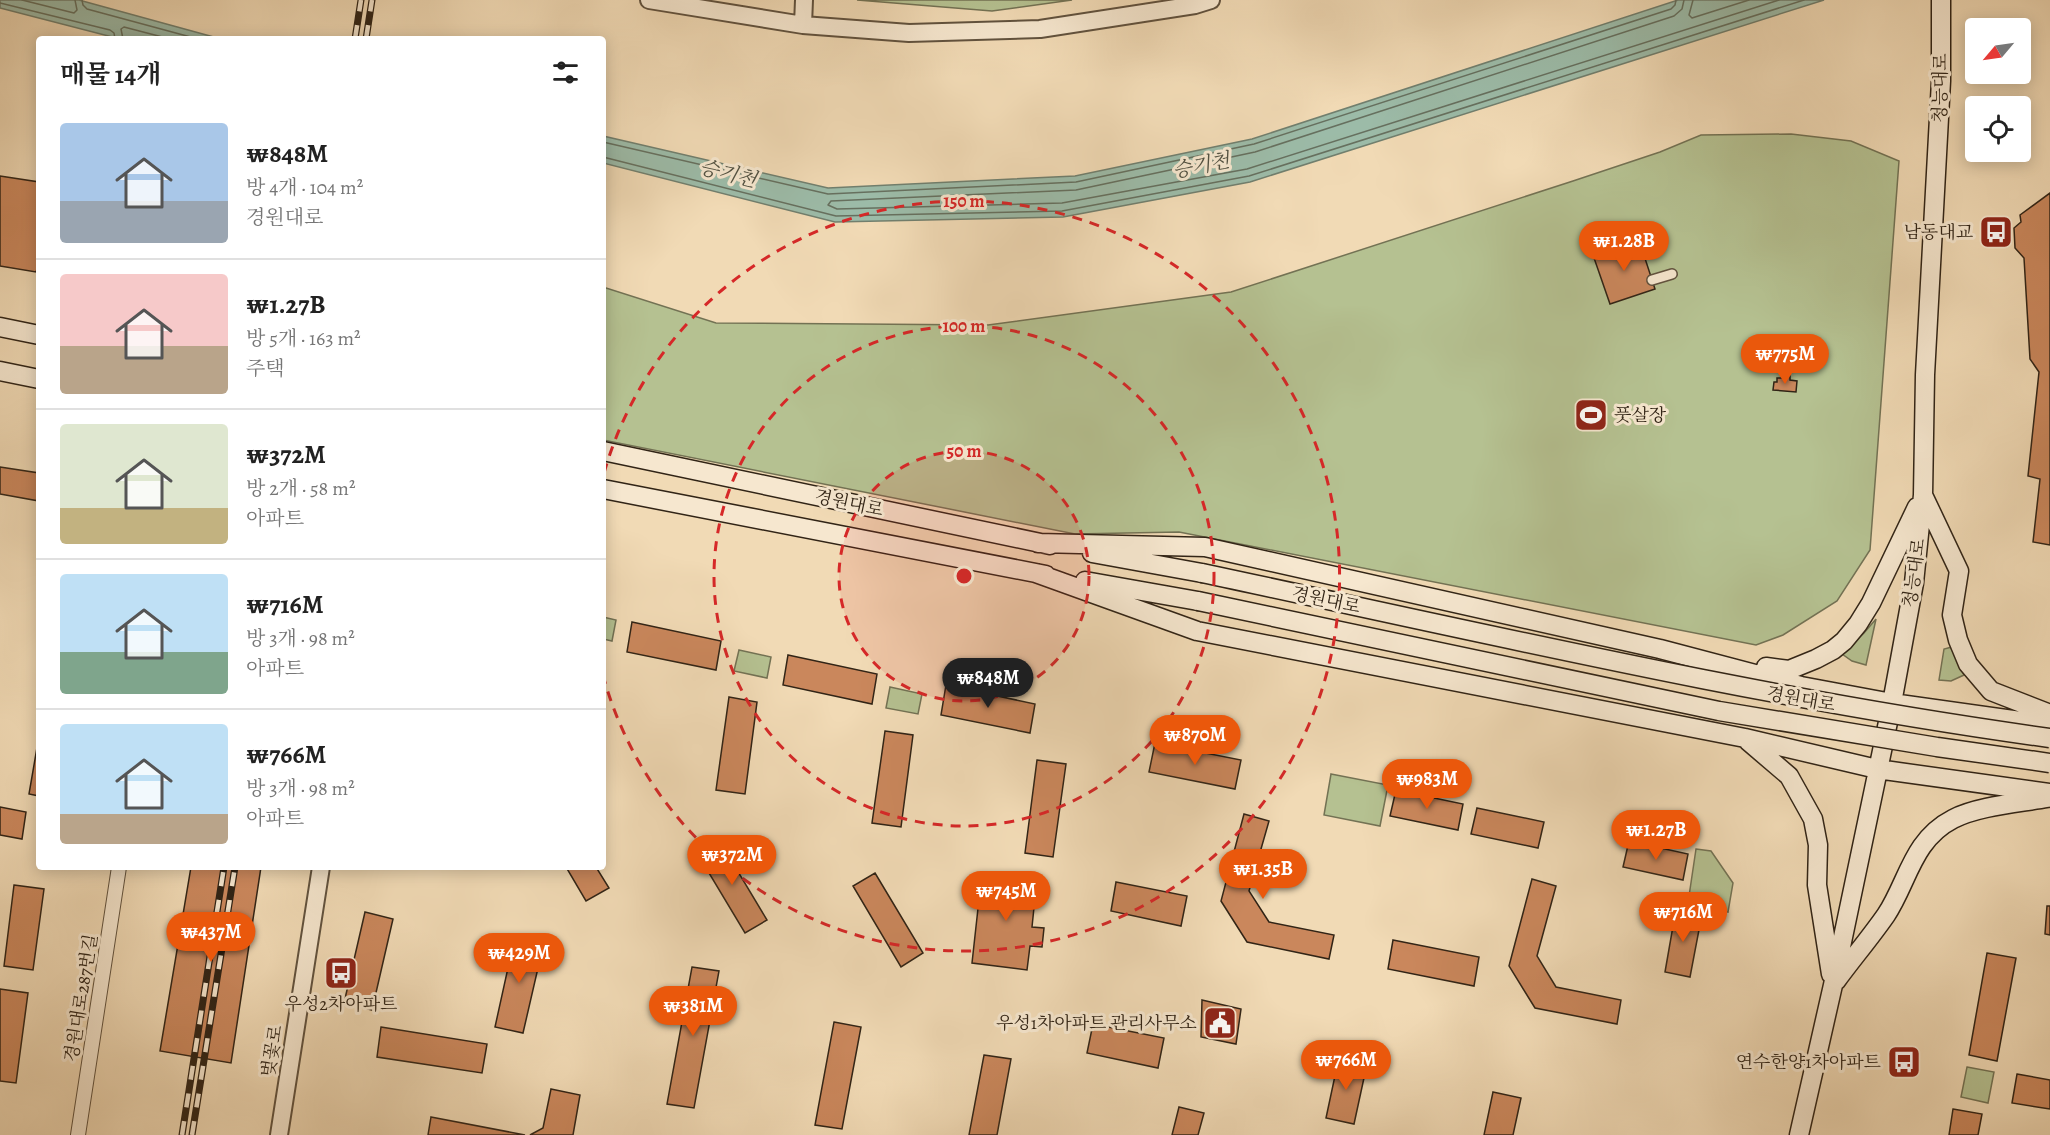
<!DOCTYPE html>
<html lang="ko">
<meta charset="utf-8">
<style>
body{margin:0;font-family:Alegreya,"Noto Serif KR",serif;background:#f2f2f2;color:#222;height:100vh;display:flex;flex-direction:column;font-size:22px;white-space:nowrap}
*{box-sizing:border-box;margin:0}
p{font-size:20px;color:#767676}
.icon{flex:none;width:33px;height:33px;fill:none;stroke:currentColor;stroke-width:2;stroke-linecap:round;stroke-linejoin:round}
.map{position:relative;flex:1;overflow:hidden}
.drawer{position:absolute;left:36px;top:36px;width:570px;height:834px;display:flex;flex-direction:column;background:#fff;border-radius:6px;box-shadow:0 3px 15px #0003}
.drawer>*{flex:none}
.needle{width:39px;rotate:241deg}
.buttons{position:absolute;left:1965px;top:18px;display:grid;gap:12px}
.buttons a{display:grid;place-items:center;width:66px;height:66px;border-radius:6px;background:#fff;box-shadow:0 3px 15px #0003;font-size:30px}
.price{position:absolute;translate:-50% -51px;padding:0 14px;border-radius:21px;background:#ea580c;color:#fff;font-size:20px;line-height:39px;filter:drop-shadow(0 2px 3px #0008)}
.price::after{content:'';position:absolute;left:50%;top:36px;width:18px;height:14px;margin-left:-9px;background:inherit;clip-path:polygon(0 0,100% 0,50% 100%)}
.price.current{background:#222;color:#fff}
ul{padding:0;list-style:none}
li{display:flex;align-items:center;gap:18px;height:150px;padding:0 24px}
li+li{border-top:2px solid #e0e0e0}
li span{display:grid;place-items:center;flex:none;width:168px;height:120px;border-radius:6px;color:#555}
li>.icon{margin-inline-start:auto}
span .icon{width:72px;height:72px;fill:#fffc;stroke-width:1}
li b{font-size:26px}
h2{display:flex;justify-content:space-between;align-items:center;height:72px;padding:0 24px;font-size:26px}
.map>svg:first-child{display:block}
.green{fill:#b5c191;stroke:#737254;stroke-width:1.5}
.water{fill:#9cbba8;stroke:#717f6e;stroke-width:1.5}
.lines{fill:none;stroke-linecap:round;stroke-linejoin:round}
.shore{stroke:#66705f;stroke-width:1.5}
.building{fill:#ca875c;stroke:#312416;stroke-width:1.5}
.pedestrian-casing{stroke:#61523e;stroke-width:12}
.minor-casing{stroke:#61523e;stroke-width:16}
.tertiary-casing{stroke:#61523e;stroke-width:20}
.secondary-casing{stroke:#312416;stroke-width:21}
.pedestrian{stroke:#f6e7cf;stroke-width:9}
.minor{stroke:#f6e7cf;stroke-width:14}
.tertiary{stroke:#f6e7cf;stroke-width:16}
.secondary{stroke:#f6e7cf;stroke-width:18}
.rail-casing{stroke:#312416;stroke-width:7}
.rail{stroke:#f6e7cf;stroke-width:4.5;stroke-dasharray:14;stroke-linecap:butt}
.secondary-bridge-casing{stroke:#312416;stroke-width:21;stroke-linecap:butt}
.secondary-bridge{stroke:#f6e7cf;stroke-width:18}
.ring{fill:none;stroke:#d62828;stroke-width:3;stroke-dasharray:10 8}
.labels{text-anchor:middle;stroke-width:6;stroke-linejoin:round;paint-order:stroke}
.street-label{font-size:18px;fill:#312416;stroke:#f6e7cf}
.poi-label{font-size:18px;fill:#312416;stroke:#f6e7cf;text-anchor:end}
.water-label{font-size:20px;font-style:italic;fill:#515142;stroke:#f6e7cf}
.centre{fill:#d62828;stroke:#f6e7cf;stroke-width:3}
.ring-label{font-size:18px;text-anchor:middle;font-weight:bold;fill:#d62828;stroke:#f6e7cf;stroke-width:6;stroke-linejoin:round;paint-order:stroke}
</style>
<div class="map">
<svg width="2050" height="1135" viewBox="0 0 2050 1135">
<rect width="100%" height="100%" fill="#f1dab5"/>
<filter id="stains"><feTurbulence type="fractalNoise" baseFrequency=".00333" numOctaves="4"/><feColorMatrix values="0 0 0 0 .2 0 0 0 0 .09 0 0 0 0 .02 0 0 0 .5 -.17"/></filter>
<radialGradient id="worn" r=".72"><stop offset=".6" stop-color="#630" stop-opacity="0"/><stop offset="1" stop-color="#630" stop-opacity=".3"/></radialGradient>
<path class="green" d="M857,0H1072L992,11Z
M1791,134L1851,141L1899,161L1870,550L1837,601L1783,635L1756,645L1179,532L1075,534L603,440V287L716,323L988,325L1231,292L1573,181L1660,152L1701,135Z
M603,617L616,620L612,641L603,639Z
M1876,619L1866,665L1852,661L1842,654L1864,633Z
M1952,647L1964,675L1951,681L1939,680L1944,649Z
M739,650L771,657L767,678L734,671Z
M890,687L922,694L918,714L886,708Z
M1331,774L1388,785L1380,826L1324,815Z
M1696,849L1711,851L1733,883L1728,912L1688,903Z
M1967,1067L1994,1072L1988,1103L1961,1097Z"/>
<path class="water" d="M0,0H79L221,39H120L0,8Z
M1678,0H1824L1250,182L1063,217L835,222L603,163V136L828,188L1075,176L1252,139Z"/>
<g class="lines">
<path class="shore" d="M22,0L74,13L77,10L75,0
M82,0L83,5L87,9L198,39
M1684,0L1682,9L1674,16L1255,152L1076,190L831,201L828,205L837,209L1062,203L1247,169L1779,0
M1693,0L1689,15L1692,18L1749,0
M0,3L110,30L114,33L115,39
M123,39L121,29L124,27L170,39
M603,142L828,194L1076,182L1254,144L1671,9L1675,5L1676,0
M603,157L836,216L1062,211L1249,176L1804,0"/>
</g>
<path class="building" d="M0,176L39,182V263L36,272L0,266Z
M2050,193V545L2033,542L2040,479L2028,476L2039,372L2030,359L2024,258L2015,248L2014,228L2021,222L2020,215Z
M1639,240L1655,289L1610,304L1593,255Z
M1785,376H1790V380L1797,381L1796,392L1773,390L1774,382H1777V378H1784Z
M0,467L39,473V501L0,494Z
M632,622L721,641L716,670L627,652Z
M788,655L877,674L872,704L783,685Z
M946,685L1035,704L1030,733L941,715Z
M729,697L757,702L745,794L716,790Z
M885,731L913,735L901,827L872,823Z
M39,736V796L29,794Z
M1155,743L1241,760L1235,789L1149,772Z
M1037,760L1066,764L1053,857L1025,853Z
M1396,790L1463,804L1458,830L1390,816Z
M0,807L26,812L22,839L0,835Z
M1477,808L1544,822L1538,848L1471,834Z
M1244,814L1269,821L1249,891L1269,922L1334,935L1329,959L1247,942L1221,901Z
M719,840L767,920L745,933L697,853Z
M1629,841L1688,854L1683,880L1623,867Z
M191,867H261L231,1063L160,1051Z
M566,867H596L609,888L586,901Z
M982,872L1037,878L1032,927L1044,928L1042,947L1030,946L1027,970L972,963Z
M875,873L923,953L901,967L853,886Z
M1532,879L1556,886L1537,956L1556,987L1621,1000L1617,1024L1535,1008L1509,966Z
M1116,882L1187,896L1181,926L1111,911Z
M14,885L44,889L33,970L4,966Z
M2047,906H2050V935L2045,934Z
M1676,909L1702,914L1690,977L1665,972Z
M365,912L393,919L372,1010L344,1003Z
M515,936L544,942L523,1033L495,1027Z
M1393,940L1479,957L1474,986L1388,969Z
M1987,953L2016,958L1997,1061L1969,1055Z
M692,967L719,971L694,1108L667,1104Z
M0,989L28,993L16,1083L0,1081Z
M1202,1000L1241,1009L1236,1044L1201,1037Z
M834,1022L861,1027L842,1129L815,1125Z
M1093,1024L1164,1038L1158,1068L1087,1053Z
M381,1027L487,1044L482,1073L377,1057Z
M984,1055L1011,1059L997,1135H969Z
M1339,1057L1367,1064L1354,1124L1326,1118Z
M2017,1074L2050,1080V1109L2012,1103Z
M551,1089L580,1095L573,1135H530L543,1128Z
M1493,1092L1521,1098L1513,1135H1484Z
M1179,1107L1204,1113L1198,1135H1172Z
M1953,1109L1982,1114L1978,1135H1949Z
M431,1117L525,1135H428Z"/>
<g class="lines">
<g class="pedestrian-casing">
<path id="pedestrian" d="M1652,280L1672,274"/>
</g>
<g class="minor-casing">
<path id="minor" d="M78,1135L119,867"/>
</g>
<g class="tertiary-casing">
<path id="tertiary" d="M649,0L803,25L909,33L1040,29L1195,5L1211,0
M803,25L804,0
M279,1135L321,867"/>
</g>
<g class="secondary-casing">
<path id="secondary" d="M0,327L39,335
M0,371L39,379
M603,451L1050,545
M603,489L1046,575
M1923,495L1959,571L1952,615L1958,640L1968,664L1991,691L2050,714
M1038,543L1205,547L1660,649L1801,686L1892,703L2050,725
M1092,553L1202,573
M1036,573L1197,631L1745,738L1877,769L2050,793
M1085,581L1198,601
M1766,667L1789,670L1816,659L1833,650L1844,641L1858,624L1871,603L1917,507
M1748,741L1789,776L1813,819L1818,845L1817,885L1831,974
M1836,981C1852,959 1870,938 1886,915C1908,882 1912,840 1953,819C1978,806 2019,803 2047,798
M1799,1135L1833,985L1892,703L1914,583L1923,495L1925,375L1941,81V0"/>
</g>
<use href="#pedestrian" class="pedestrian"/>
<use href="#minor" class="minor"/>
<use href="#tertiary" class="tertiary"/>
<use href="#secondary" class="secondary"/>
<g class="rail-casing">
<path id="rail" d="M355,39L361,0
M366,39L372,0
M182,1135L224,867
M192,1135L235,867"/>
</g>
<use href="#rail" class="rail"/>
<g class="secondary-bridge-casing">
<path id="secondary-bridge" d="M1202,573C1484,633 1764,699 2050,738
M1198,601L1719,711L1937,747L2050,763"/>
</g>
<use href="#secondary-bridge" class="secondary-bridge"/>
</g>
<circle cx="964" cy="576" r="125" fill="#d62828" fill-opacity=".12"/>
<g class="ring">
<circle cx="964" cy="576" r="125"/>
<circle cx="964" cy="576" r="250"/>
<path d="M604 473A375 375 0 1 1 604 679"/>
</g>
<defs>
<g id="bus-square" transform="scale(1.725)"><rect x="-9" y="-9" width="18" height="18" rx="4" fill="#8f2418" stroke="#f6e7cf"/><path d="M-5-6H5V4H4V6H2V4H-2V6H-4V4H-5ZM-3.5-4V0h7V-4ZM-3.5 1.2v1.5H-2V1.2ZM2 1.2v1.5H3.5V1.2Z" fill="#fff"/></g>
<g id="stadium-square" transform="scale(1.725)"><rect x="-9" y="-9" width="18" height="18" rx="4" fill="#8f2418" stroke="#f6e7cf"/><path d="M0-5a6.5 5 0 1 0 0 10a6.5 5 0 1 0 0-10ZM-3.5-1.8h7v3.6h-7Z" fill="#fff"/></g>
<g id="civic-square" transform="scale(1.725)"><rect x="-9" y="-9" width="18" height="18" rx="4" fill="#8f2418" stroke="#f6e7cf"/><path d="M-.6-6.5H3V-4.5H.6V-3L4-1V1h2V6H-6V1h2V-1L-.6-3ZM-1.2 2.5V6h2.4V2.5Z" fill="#fff"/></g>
</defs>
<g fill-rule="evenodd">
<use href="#bus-square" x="1996" y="232"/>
<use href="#stadium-square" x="1591" y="415"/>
<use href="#bus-square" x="341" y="973"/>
<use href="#civic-square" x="1220" y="1023"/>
<use href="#bus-square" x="1904" y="1062"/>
</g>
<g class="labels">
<g class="street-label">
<text transform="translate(1940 88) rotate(-89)" y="6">청능대로</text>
<text transform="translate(849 503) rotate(12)" y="6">경원대로</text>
<text transform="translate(1914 573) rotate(-82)" y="6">청능대로</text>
<text transform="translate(1326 600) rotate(12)" y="6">경원대로</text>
<text transform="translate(1801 699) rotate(10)" y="6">경원대로</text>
<text transform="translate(81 998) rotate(-81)" y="6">경원대로287번길</text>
<text transform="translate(272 1051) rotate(-81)" y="6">벚꽃로</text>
</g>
<g class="poi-label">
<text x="1973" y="238">남동대교</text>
<text x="1614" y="421" text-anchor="start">풋살장</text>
<text x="341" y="1010" text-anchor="middle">우성2차아파트</text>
<text x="1197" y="1029">우성1차아파트 관리사무소</text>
<text x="1881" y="1068">연수한양1차아파트</text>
</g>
<g class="water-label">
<text transform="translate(1201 165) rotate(-11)" y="7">승기천</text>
<text transform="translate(728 173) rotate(14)" y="7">승기천</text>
</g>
</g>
<circle cx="964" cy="576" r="9" class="centre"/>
<g class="ring-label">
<text x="964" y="207">150 m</text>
<text x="964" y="332">100 m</text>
<text x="964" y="457">50 m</text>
</g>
<rect width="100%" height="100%" filter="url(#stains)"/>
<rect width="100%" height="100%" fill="url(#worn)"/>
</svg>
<div class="buttons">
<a><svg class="needle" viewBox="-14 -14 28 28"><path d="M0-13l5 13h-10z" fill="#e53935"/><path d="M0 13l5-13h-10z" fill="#767676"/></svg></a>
<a><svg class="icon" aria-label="locate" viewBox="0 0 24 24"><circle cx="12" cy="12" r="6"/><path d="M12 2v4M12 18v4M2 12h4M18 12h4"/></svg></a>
</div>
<b class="price" style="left:1624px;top:272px">₩1.28B</b>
<b class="price" style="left:1785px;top:385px">₩775M</b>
<b class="price current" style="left:988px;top:709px">₩848M</b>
<b class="price" style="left:1195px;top:766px">₩870M</b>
<b class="price" style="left:1427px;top:810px">₩983M</b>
<b class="price" style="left:1656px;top:861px">₩1.27B</b>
<b class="price" style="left:732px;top:886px">₩372M</b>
<b class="price" style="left:1263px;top:900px">₩1.35B</b>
<b class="price" style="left:1006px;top:922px">₩745M</b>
<b class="price" style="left:1683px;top:943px">₩716M</b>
<b class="price" style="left:211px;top:963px">₩437M</b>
<b class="price" style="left:519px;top:984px">₩429M</b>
<b class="price" style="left:693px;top:1037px">₩381M</b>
<b class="price" style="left:1346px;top:1091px">₩766M</b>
<section class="drawer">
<h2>매물 14개<svg class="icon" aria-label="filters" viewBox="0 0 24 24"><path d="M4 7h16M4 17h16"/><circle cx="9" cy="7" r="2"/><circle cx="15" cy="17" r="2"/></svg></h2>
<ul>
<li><span style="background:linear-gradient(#a9c7e8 65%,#9aa5b1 0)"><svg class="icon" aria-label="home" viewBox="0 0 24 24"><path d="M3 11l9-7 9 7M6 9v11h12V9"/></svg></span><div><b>₩848M</b><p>방 4개 · 104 m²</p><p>경원대로</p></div></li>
<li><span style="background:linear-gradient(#f6c9c9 60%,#b9a48a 0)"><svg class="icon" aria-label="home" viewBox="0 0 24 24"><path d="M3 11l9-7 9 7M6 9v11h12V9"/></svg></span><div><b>₩1.27B</b><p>방 5개 · 163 m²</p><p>주택</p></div></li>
<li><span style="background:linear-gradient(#dfe7d0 70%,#c2b280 0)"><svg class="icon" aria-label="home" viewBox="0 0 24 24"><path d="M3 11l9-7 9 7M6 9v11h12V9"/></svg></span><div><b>₩372M</b><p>방 2개 · 58 m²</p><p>아파트</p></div></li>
<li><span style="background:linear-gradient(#bfe0f5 65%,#7fa58c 0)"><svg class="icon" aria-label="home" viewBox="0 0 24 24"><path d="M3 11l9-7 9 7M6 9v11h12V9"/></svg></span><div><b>₩716M</b><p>방 3개 · 98 m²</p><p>아파트</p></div></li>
<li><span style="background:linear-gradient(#bfe0f5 75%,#b9a48a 0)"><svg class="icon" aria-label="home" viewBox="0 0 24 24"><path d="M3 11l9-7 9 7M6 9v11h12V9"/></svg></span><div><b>₩766M</b><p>방 3개 · 98 m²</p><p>아파트</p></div></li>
</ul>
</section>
</div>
